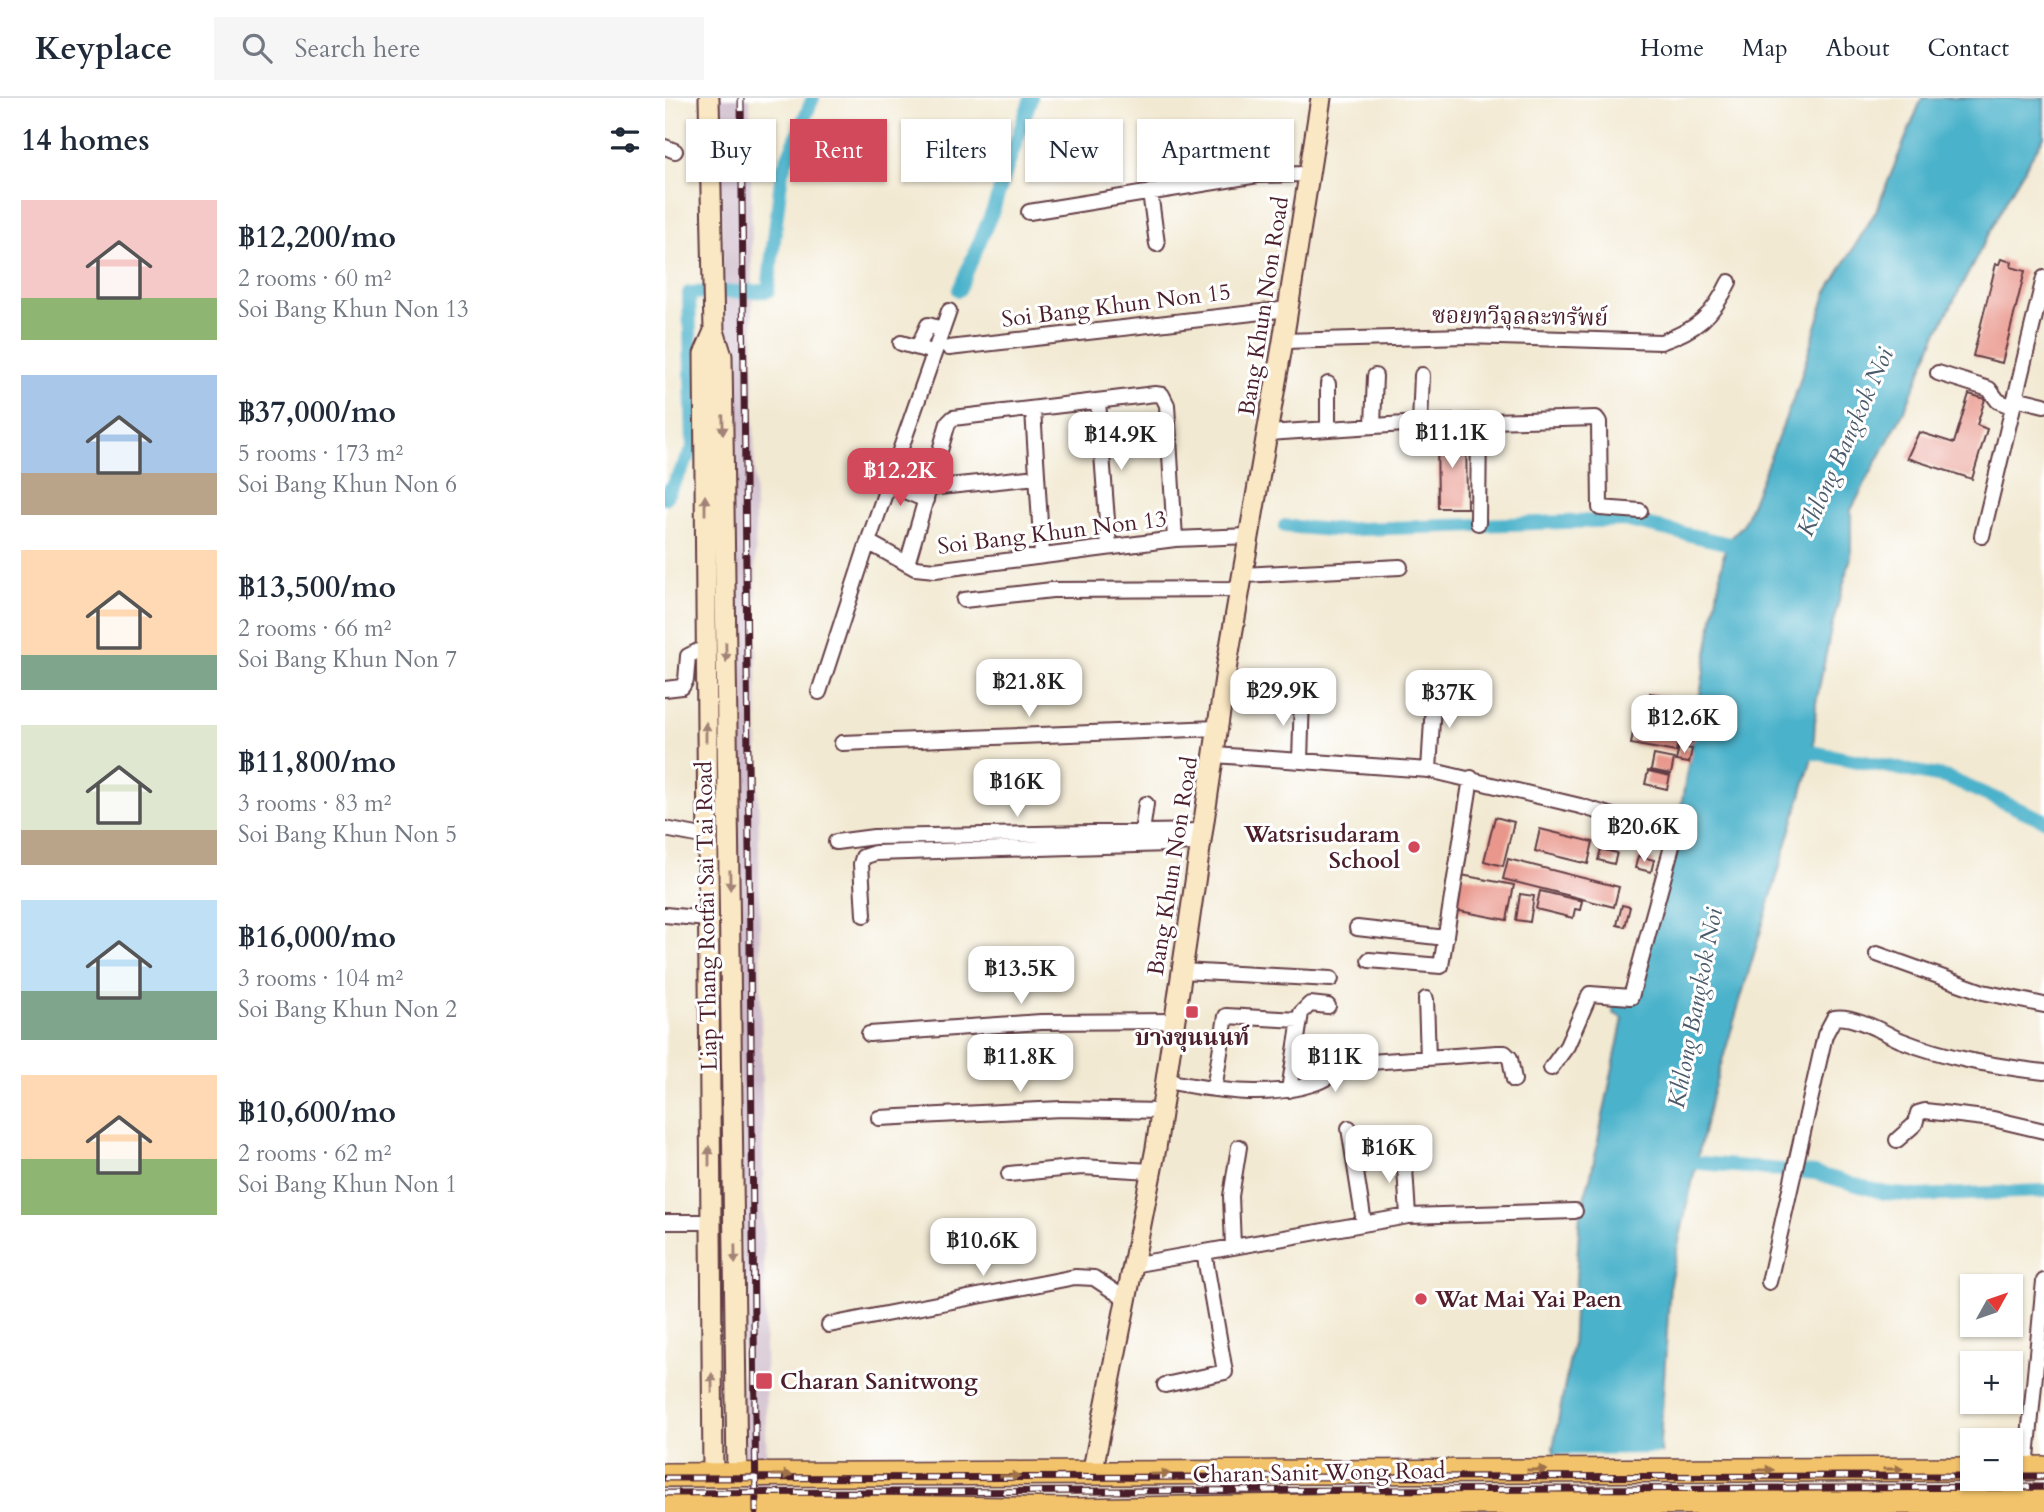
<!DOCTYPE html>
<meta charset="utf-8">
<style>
body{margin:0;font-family:Cardo,"Noto Serif Thai",serif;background:#f6f6f7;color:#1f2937;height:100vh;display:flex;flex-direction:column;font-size:26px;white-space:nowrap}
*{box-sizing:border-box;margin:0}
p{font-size:23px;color:#747a83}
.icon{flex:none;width:38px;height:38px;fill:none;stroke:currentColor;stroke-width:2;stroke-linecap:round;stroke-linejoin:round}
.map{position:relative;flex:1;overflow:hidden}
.sheet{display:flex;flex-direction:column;background:#fff;width:665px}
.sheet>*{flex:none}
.guide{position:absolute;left:21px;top:21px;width:665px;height:63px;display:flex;gap:14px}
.needle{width:46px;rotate:50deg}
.fabs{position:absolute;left:1295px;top:1176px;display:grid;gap:14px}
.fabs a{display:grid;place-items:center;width:63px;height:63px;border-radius:0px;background:#fff;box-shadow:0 2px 5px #0004;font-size:35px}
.price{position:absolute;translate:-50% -60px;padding:0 16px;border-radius:14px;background:#fff;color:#222;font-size:23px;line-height:46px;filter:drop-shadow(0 2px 4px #0008)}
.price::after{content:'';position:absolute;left:50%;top:42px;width:21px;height:16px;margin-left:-10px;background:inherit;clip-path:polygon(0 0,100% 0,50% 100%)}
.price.on{background:#d1495b;color:#fff}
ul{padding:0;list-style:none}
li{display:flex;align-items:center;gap:21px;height:175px;padding:0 21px}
li span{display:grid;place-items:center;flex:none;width:196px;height:140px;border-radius:0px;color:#555}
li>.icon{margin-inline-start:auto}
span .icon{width:84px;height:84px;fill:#fffc;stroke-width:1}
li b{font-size:30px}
h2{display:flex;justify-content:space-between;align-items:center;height:84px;padding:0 21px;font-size:30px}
.chip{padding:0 24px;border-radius:0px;background:#fff;box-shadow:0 2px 5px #0004;font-size:24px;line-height:63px}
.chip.on{background:#d1495b;color:#fff}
header{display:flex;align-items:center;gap:42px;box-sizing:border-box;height:98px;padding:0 35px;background:#fff;border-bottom:2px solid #e0e1e3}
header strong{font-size:33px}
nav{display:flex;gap:38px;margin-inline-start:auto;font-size:24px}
.search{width:490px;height:63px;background:#f6f6f7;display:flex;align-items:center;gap:18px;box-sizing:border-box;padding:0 24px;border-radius:0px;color:#747a83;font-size:26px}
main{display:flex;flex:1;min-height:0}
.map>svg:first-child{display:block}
.industrial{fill:#d0bdcc}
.water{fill:#4cb2cb;stroke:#4b687b;stroke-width:2}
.pier{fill:#f2e9d2}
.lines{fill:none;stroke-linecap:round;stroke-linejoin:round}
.canal{stroke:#4cb2cb;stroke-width:14}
.building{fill:#e9978c}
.street-casing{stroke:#633d44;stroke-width:18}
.secondary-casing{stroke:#633d44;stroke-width:23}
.primary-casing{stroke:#633d44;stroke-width:26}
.street{stroke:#fff;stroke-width:14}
.secondary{stroke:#fae7c3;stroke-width:19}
.primary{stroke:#f2c36a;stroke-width:23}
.rail-casing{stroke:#4a1f2b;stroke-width:7}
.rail{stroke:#fff;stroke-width:4.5;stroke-dasharray:13;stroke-linecap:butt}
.oneway{fill:#a28377}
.oneway2{fill:#9e714a}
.poi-dot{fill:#d1495b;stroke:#fff;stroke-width:2.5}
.labels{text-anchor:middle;stroke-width:6;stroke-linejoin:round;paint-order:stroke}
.street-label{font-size:23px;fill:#4a1f2b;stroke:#fff}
.poi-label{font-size:23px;font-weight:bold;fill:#4a1f2b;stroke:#fff;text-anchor:start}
.water-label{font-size:24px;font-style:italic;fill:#4b5a6b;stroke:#fff}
</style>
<header>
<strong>Keyplace</strong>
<div class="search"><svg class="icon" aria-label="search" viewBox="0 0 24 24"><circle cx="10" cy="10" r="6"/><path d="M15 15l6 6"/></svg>Search here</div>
<nav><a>Home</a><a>Map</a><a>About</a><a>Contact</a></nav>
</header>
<main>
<section class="sheet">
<h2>14 homes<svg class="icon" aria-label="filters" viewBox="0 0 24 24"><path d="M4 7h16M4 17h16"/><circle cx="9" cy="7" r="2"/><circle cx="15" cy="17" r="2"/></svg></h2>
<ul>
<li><span style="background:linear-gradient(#f6c9c9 70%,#8fb573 0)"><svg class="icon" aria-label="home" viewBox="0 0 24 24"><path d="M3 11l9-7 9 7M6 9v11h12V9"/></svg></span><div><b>฿12,200/mo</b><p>2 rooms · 60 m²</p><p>Soi Bang Khun Non 13</p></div></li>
<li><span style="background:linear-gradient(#a9c7e8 70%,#b9a48a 0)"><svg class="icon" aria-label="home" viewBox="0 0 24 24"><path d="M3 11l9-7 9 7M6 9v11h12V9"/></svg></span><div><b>฿37,000/mo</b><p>5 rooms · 173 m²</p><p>Soi Bang Khun Non 6</p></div></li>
<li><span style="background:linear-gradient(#ffd9b3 75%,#7fa58c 0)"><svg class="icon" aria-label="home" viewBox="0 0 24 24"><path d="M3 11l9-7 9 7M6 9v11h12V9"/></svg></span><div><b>฿13,500/mo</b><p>2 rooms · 66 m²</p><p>Soi Bang Khun Non 7</p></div></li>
<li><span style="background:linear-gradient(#dfe7d0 75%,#b9a48a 0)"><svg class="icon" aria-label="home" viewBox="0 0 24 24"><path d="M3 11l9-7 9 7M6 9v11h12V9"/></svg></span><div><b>฿11,800/mo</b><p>3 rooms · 83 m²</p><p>Soi Bang Khun Non 5</p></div></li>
<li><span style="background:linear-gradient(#bfe0f5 65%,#7fa58c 0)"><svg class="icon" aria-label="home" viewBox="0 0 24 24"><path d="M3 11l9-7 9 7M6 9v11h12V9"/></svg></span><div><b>฿16,000/mo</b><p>3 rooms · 104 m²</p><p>Soi Bang Khun Non 2</p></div></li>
<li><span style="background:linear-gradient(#ffd9b3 60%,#8fb573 0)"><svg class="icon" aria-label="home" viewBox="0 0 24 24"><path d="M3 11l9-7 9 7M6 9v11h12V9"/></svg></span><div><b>฿10,600/mo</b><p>2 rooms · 62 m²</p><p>Soi Bang Khun Non 1</p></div></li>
</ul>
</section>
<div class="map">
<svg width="1379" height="1414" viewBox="0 0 1379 1414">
<rect width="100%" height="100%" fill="#fff"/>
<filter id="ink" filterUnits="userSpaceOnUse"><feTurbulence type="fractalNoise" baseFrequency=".0143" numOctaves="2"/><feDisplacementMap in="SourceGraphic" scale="14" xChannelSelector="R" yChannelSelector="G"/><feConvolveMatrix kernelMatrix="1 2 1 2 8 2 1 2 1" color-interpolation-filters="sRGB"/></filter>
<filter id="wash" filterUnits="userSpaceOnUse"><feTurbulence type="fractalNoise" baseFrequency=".00686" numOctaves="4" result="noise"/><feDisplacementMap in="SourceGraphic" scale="28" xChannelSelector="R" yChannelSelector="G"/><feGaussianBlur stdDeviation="1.57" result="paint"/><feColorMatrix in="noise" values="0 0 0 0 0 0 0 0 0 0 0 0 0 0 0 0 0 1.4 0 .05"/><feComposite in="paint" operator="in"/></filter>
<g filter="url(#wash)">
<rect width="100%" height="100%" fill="#f2e9d2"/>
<path class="industrial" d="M54,0H85L102,1414H79L74,980Z"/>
<path class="water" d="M1257,0H1379V38L1343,99L1271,237L1241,309L1186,412V459L1166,531L1151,605L1148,657L1045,1004L1005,1184L995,1345L997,1360L902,1414L888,1350L907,1249L915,1114L926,1077L958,920L948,915L949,902L967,904L1012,732L1061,444L1078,427L1133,289L1161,196L1211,113Z"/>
<path class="pier" d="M1000,1356L1011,1414H899L886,1357Z"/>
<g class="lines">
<path class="canal" d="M294,192L328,112L366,0
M0,400L28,351L24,195L103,193L117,73L148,0
M620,428L666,432L959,422L1078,449
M1130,651L1283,680L1379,722
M1013,1063L1150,1075L1220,1095L1252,1098L1379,1093"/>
</g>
<g id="blocks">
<path class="building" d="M1336,161L1347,164L1346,169L1360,173L1337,265L1308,258L1331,166H1334Z
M1304,296L1320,301L1312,327L1322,331L1307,381L1242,360L1254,334L1289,345Z
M772,333H801L802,410H773Z
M985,595L1020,601L1016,629L981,623Z
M969,629L1014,637L1011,654L966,646Z
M1014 638a8 8 0 1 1 16 0a8 8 0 1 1-16 0Z
M1014,649L1027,651L1024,665L1011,663Z
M989,657L1009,661L1006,676L986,672Z
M983,673L1005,678L1002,691L980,686Z
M830,719L849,724L838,768L819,763Z
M875,731L928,744L923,766L870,753Z
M936,751L952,755L949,766L933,762Z
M973,758L989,762L986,774L970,770Z
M843,761L954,789L949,809L838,781Z
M796,777L849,787L842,822L789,812Z
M875,793L917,803L915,812L910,811L908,820L871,811Z
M855,796L869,798L865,824L851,822Z
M957,807L965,809L960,829L952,827Z"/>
</g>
</g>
<g filter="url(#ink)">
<use href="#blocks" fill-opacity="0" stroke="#633d44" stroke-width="2"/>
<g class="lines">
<g class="street-casing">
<path id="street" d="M0,49L10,53
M485,94L492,146
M364,114L593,77L643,76
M618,243L800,238L996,244C1031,232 1048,218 1064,184
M236,245L261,252
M253,249L263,227L277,231
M284,250L623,211
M1273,275L1324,291L1333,303L1348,309
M1350,300L1379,307
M433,303L444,449
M368,312L377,457
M755,325L757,277
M708,327L710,278
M663,330V286
M603,335L755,325L931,320L934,324L935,410L975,413
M223,386L261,402
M264,390L372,379
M813,425L814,325
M1317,438L1379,180
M203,444L250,470L270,472L510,441L584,438
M242,466L283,325L288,320L490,296L497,297L502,307L510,441
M578,477L735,469
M299,502L387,492L575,491
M0,591L17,589L21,582L23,558L33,553H41
M154,594L203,444L284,213
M177,645L553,630
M549,657L764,672L915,708L1010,737L966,899L925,896L902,948L886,970
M635,663L637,598
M764,672L769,590
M0,731L42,739
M477,734L481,706
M171,744L209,739L537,733
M0,817L42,821
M199,817L196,766L198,759L210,755L535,745
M692,830L781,840
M1212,856L1318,894L1379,907
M704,862L776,868L806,680
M516,873L666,881
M761,901L763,960
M204,936L376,924L509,923
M501,983C547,992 601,1001 647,986C663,982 674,969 691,965L832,955H840L845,960L849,982
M549,991L561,918L634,922
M624,992L636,915L645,906L663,908
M214,1020L396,1011L497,1013
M684,1030L699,1125
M1232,1042L1250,1026L1253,1015L1260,1013L1328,1021L1379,1033
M739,1054L743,1118
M344,1076L417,1069L486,1073
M0,1124H44
M568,1148L566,1098L574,1049
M467,1167L743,1118L910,1113
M1104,1184L1160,937L1169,920C1187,916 1218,934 1235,942C1283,961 1329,968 1379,974
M164,1227L410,1179L429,1180L459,1200
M500,1287L560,1274L539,1154
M1361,1370L1379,1183"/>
</g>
<g class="secondary-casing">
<path id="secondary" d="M44,0L49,233L57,258L72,1377
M427,1376L491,1050L562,566L618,243L656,0
M48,1378L39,256L49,233"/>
</g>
<g class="primary-casing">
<path id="primary" d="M1346,1371L1379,1370
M0,1377L1307,1371
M0,1406L408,1412L802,1405L1379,1404"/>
</g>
<use href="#street" class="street"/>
<use href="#secondary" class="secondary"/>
<use href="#primary" class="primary"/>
<g class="rail-casing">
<path id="rail" d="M76,0L91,1414
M1346,1378H1379
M0,1380L1307,1378
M0,1395L1379,1389"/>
</g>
<use href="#rail" class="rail"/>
</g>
<defs><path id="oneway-solid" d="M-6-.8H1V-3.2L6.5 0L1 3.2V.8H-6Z" transform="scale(1.75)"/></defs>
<g class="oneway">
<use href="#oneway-solid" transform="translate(58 327) rotate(89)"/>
<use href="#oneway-solid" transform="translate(40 407) rotate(-90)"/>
<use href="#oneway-solid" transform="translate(61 554) rotate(89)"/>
<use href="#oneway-solid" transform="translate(41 634) rotate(-90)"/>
<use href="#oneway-solid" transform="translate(65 782) rotate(89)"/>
<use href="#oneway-solid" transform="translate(44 1058) rotate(-90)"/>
<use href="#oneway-solid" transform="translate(70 1156) rotate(89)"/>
<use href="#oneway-solid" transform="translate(47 1285) rotate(-91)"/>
</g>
<g class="oneway2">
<use href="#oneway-solid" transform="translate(1228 1371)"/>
<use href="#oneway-solid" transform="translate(872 1372)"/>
<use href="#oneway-solid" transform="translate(1099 1372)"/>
<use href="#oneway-solid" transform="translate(495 1376) rotate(-1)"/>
<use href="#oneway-solid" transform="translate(117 1377)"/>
<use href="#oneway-solid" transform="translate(345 1378)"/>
</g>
</g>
<g class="poi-dot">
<circle cx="749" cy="749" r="7"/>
<rect x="520" y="907" width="14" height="14" rx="3.5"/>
<circle cx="756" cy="1201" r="7"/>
<rect x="90" y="1274" width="18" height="18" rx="3.5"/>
</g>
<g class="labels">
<g class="street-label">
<text transform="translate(451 207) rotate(-7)" y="8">Soi Bang Khun Non 15</text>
<text transform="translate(598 208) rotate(-81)" y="8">Bang Khun Non Road</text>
<text transform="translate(855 218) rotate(1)" y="8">ซอยทวีจุลละทรัพย์</text>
<text transform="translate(387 434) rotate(-7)" y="8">Soi Bang Khun Non 13</text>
<text transform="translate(507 768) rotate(-81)" y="8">Bang Khun Non Road</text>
<text transform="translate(41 818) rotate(-91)" y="8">Liap Thang Rotfai Sai Tai Road</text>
<text transform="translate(654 1374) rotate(-1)" y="8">Charan Sanit Wong Road</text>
</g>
<g class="poi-label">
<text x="735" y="744" text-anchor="end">Watsrisudaram<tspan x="735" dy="26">School</tspan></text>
<text x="527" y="947" text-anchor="middle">บางขุนนนท์</text>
<text x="770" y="1209">Wat Mai Yai Paen</text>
<text x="115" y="1291">Charan Sanitwong</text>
</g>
<g class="water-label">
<text transform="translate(1180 344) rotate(-66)" y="8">Khlong Bangkok Noi</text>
<text transform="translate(1030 910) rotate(-79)" y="8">Khlong Bangkok Noi</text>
</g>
</g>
</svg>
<div class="fabs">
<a><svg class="needle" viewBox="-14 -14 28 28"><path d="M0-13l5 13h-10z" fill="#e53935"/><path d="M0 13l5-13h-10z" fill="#747a83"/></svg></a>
<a>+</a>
<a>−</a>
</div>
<b class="price" style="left:787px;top:372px">฿11.1K</b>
<b class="price" style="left:456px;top:374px">฿14.9K</b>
<b class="price on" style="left:235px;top:410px">฿12.2K</b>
<b class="price" style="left:364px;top:621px">฿21.8K</b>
<b class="price" style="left:618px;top:630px">฿29.9K</b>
<b class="price" style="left:784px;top:632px">฿37K</b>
<b class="price" style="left:1019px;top:657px">฿12.6K</b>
<b class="price" style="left:352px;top:721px">฿16K</b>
<b class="price" style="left:979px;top:766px">฿20.6K</b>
<b class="price" style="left:356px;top:908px">฿13.5K</b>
<b class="price" style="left:355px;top:996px">฿11.8K</b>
<b class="price" style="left:670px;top:996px">฿11K</b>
<b class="price" style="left:724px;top:1087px">฿16K</b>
<b class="price" style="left:318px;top:1180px">฿10.6K</b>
<div class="guide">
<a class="chip">Buy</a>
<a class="chip on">Rent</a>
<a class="chip">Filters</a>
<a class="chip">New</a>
<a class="chip">Apartment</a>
</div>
</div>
</main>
